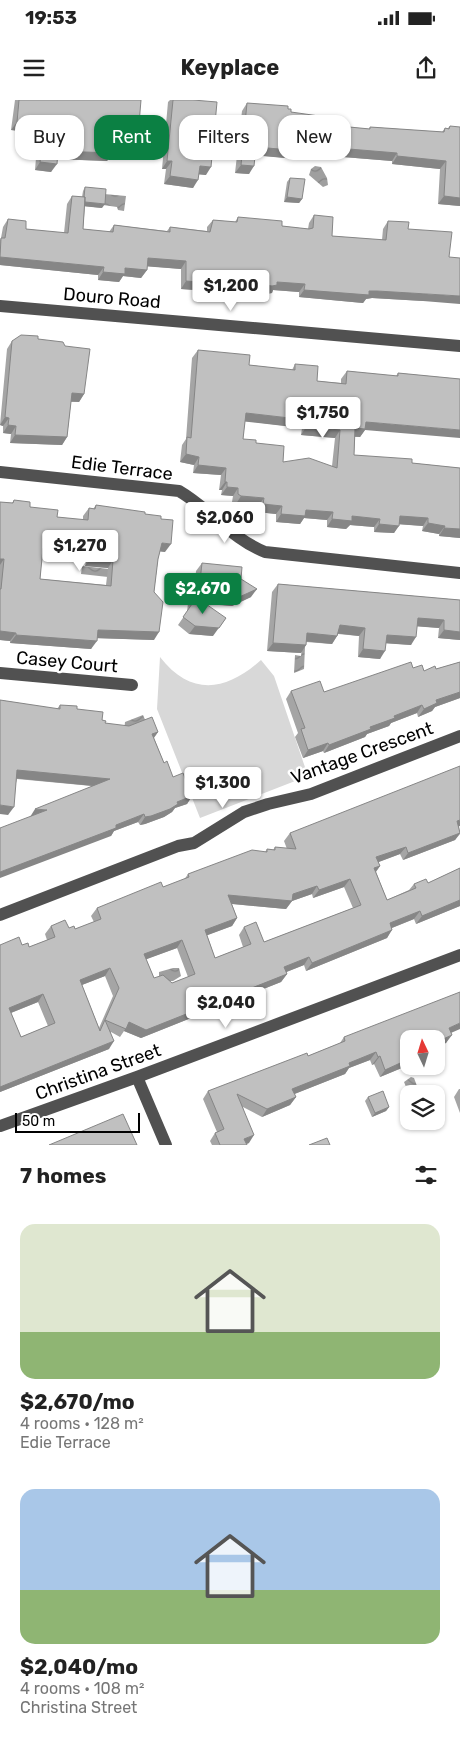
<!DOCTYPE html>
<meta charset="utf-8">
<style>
body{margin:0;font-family:Rubik,sans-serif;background:#f2f2f2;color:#222;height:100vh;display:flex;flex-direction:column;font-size:19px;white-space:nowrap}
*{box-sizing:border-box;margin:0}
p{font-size:16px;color:#767676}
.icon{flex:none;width:28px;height:28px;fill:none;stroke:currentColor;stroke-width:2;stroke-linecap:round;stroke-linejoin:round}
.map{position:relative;height:1045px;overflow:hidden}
.panel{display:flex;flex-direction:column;background:#fff;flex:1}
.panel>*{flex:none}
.top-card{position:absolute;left:15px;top:15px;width:430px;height:45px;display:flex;gap:10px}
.needle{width:32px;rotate:356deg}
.fabs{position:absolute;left:400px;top:930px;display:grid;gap:10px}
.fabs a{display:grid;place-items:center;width:45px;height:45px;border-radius:10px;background:#fff;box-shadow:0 1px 4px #0004;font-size:25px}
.scale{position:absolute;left:15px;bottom:12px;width:125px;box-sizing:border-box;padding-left:5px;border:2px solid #000;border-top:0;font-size:14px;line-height:18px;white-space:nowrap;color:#000;-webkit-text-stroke:4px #fff;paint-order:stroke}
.price{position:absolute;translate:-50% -42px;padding:0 11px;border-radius:5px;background:#fff;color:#222;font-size:16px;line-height:32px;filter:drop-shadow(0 1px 2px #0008)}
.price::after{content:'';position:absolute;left:50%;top:30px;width:15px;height:11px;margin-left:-8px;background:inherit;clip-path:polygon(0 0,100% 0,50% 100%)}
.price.current{background:#0b8043;color:#fff}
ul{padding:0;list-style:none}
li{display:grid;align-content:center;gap:10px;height:265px;padding:0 20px}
li span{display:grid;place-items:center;height:155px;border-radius:15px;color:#555}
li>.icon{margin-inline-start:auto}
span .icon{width:90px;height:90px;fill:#fffc;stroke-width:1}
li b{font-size:21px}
h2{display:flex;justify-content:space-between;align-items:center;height:60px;padding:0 20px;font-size:21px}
.pill{padding:0 18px;border-radius:15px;background:#fff;box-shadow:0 1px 4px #0004;font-size:18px;line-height:45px}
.pill.current{background:#0b8043;color:#fff}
.status{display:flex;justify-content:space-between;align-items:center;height:35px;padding:0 25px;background:#fff;direction:ltr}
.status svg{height:14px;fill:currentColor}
header{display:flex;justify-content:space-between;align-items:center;height:65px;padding:0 20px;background:#fff;font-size:22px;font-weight:700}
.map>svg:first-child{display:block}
.park{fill:#d8d8d8}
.water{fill:url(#water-waves)}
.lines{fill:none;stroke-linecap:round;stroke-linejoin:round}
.minor{stroke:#515151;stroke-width:12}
.wall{fill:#a5a5a5;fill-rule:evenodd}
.shaded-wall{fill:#868686}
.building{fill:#c0c0c0;stroke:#868686;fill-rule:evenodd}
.labels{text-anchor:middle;stroke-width:5;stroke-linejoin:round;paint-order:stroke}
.street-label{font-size:18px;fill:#000;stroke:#fff}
</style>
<div class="status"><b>19:53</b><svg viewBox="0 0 49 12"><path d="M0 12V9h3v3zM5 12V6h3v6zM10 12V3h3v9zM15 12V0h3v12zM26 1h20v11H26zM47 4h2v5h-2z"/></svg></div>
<header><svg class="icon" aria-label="menu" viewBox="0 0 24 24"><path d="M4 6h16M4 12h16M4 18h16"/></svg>Keyplace<svg class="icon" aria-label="share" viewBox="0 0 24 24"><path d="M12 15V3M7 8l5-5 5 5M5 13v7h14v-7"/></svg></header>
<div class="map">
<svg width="460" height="1045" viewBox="0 0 460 1045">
<defs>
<pattern id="water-waves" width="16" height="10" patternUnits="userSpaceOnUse" patternTransform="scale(1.25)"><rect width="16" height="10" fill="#9f9f9f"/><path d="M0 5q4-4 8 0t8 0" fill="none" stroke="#878787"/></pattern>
</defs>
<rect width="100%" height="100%" fill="#fff"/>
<path class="park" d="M160,557C191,597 227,591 261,560L274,576L308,676L200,718L157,609Z"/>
<path class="water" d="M315,66L321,67L327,78L328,85L323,87L309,75L311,69Z
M104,94L126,96L124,111L118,110L117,107L103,105Z
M82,466L109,469L108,477L81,474Z
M302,546L305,547L304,569L294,573L295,555L301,556Z
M143,615L147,624L124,632L125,622Z
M173,868H179L181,876L173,881L159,882V872Z
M411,977L414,978L420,994H409L404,982Z"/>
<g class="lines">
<path class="minor" d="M0,206L460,246
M0,372L179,391C210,409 232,439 265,452L460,473
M0,573L132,585
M0,815L178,746L194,743L244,712L268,704L311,694L460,636
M137,977L166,1045
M0,1026L137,977L460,855"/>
</g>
<path class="wall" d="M15,0H141L131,56L112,54L107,61L57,59L51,72L35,70L38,33L11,30Z
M170,0H193L206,75L199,74L193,88L164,84L166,69H162L168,2Z
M247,3L288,9L291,12L339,26L369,29L370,27L442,32L445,28H448L450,26L460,106L438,104L440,69L392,64V61L343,57L345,41L320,56L310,55L307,60L255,55L249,74L235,73L242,11Z
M290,78L302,99L299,103L284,102L287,82Z
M85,87L102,108L85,106L83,129L109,132L114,125L167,131L170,127L207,131V127L213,120L235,122L238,117L282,126L308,129L309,123L314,115L332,136L382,140L383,129L388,121L408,129L423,201L372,198L366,199L363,203L299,197V192L273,190L272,193L266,194L199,184L195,190L181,189V169L147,166V170L141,178L123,176L119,182L98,180V175L0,165V140L1,138L3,127L8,119L26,129L64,133L67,104L72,96L82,97L83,91Z
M38,239L84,294L79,302H71L67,337L62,345L10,343L11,334L3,333V326L0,325L7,249L12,241Z
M198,250L249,265L292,270L295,264L317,281L341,283V279L347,271L396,276L398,273L460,279L365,330L360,337H355L354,355L412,363L460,368V438L439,436V434L422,431L423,426L399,424L394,433L374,432V427L350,425L346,429L327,427V420L304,418L300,424L276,422V414L257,412L258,406L236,404L232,402L233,396L221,395L222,390H219L221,375L193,373L194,365L180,362L182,345L186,339L192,258ZM245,321L302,328L301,335L335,338L332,366L283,362L256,343L243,339Z
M14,400L30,407L57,417L83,420V416L89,408L93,409L96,405L145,414L161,419L165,452L160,451L158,459L154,492V540L97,538L91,549L10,543V541L0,540V402L12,403ZM42,457L86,462L85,466L108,468L106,485L40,479Z
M202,463L241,479L251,497L232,506L206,504L213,536L189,534L178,525L187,512L188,503L190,499L191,489L195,483L196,471Z
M278,484L460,500V540L438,538L439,528L417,526L411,545L386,543L380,559L358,557L359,536L338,534L337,536L332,544L306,542V545L301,553L267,551L272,492Z
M460,562V598L435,607L432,611L418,617L417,613L391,623L389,626L367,634L365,637L324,653L323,651L303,658L295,637L298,633L286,599L291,591L324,592L413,568L424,571L436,569Z
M0,600L57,609L60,605L77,609L102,620L105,623L158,632L154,638L164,663L173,677L192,696L187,704L175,708L172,712L164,717L145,724L140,725L138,722L114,731L111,736L30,717L92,686L17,679L8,715Z
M459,726L460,734L455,740L403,760L400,754L378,762L380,766L376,772L387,800L409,790L414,784L428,783L460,768V806L416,824L414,819L392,828L387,838L306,871L304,865L286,872L287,874L281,882L141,938L124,931L120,937L111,932L109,949L0,992V845H22L29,847L47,840L45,834L51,826L75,829L94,822L91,816L97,808L163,787L184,780L188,774L265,752L267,749L273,750L275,747L287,749L284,741L290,733ZM344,787L353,808L264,842L244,827L239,835L243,847L215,858L207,835L232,826L237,818L232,804L286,809L292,801L312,794L313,798ZM177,848L188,877L172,883L154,878L146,859ZM105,876L113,896L99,928L82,885ZM38,902L48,926L21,937L11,913Z
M451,933L446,943L443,944L438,952L409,939V965L380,977L374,964L372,965L370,960L349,968L345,974L294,994L296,997L290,1005L262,1017L243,1007L249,1043L246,1044L247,1045H212L210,1041L215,1033L217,1032L203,999L208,991L308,956L340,943L344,937Z
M459,989H460V1013L454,997Z
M368,997L389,1007L386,1011L372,1017L365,1001Z"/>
<path class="shaded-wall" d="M17,22L44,25L38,33L11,30Z
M350,33L345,41L320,56L310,55L307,60L250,55L256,47H313Z
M113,46L137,48L131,56L112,54L107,61L52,59L58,51Z
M349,49L397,53L392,61L343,57Z
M397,56L446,61L440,69L392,64Z
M167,61H172L166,69H162Z
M40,62L57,64L51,72L35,70Z
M241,65L254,66L249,74L235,73Z
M200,66L211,67L206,75L194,74Z
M170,76L198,80L193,88L164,84Z
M444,96L460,98V106L438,104Z
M287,97L302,99L299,103L284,102Z
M84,102L105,104L102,108L81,106Z
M0,157L104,167L98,175L0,165Z
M148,158L186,161L181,169L142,166Z
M125,168L147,170L141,178L123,176L119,182L98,180L103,172Z
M201,176L277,182L305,184L299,192L273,190L272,193L266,194L199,184L195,190L181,189L186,181Z
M304,190L369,191H377L460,196V204L423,201L372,198L366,199L363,203L299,197Z
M72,293L84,294L79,302L66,301Z
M246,313L307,320L302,328L240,321Z
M5,317L9,318L3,326L0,325Z
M366,322L460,330V338L365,330L360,337L350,336L355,328Z
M8,325L16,326L11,334L3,333Z
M306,327L340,330L335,338L301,335Z
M15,335L67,337L62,345L10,343Z
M186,354L199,357L194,365L180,362Z
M198,365L226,368L221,375L193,373Z
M225,382H227L222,390H219Z
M227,387L238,388L233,396L221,395Z
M241,396L264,398L258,406L236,404Z
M263,404L282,406L276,414L257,412Z
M306,410L333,412L327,420L304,418L300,424L276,422L281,414Z
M352,416L380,419L374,427L350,425L346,429L327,427L332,419Z
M400,416L428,418L423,426L395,424Z
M428,423L445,426L439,434L422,431Z
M379,424L399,426L394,433L374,432Z
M444,428L460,429V438L439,436Z
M162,443L171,444L165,452L156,451Z
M43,448L91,454L86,462L37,456Z
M91,458L113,460L108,468L85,466Z
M0,459H4L0,465Z
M257,489L251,497L232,506L193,502V498L196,494Z
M226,518L213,536L189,534L195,526Z
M418,518L444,520L439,528L412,526Z
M340,525L365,528L359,536L334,533Z
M98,530L159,532L154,540L92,538Z
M444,530L460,532V540L438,538Z
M0,531L16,533L10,541L0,540Z
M307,533L337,536L332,544L302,541Z
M16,535L97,541L91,549L10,543Z
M387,535L416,537L411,545L381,543Z
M273,543L306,545L301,553L267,551Z
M363,549L385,551L380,559L358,557Z
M460,592V598L435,607L432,611L418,617L424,609L436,600Z
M422,605L417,613L391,623L389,626L367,634L365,637L324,653L329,645L394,616Z
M158,632L152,640V634Z
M328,643L323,651L303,658L308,650Z
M17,670L110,679L104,687L12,678Z
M192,696L187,704L175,708L172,712L164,717L145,724L140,725L145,717L177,702Z
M0,705L14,707L8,715L0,714Z
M35,709L47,710L30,717Z
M144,714L138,722L114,731L111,736L0,778V772L116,725Z
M460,720V726L451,729L457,721Z
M460,733L455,740L403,760L408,753Z
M406,747L400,754L371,765L376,757Z
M380,766L374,774V768Z
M350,779L344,787L313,798L319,790Z
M317,786L312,794L292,801L286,809L223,803L228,795L293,794Z
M460,800V806L416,824L422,816Z
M420,811L414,819L384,831L390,823Z
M237,818L232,826L200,838L205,830Z
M392,830L387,838L306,871L312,863Z
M182,840L177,848L139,862L144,854Z
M309,857L304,865L279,875L284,867Z
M110,868L105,876L74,888L80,880Z
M287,874L281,882L141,938L124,931L129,922Z
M43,894L38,902L3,916L9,908Z
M460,923V929L444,936L449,928Z
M452,935L446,943L443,944L438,952L436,953V947L441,940Z
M114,941L109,949L0,992V987Z
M376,952L370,960L349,968L345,974L287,997L292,989L349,963Z
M380,956L374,964L372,965L378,957Z
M409,959V965L380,977L385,970Z
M296,997L290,1005L262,1017L267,1009Z
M389,1007L386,1011L372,1017L375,1013Z
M254,1035L249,1043L244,1045V1039Z"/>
<path class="building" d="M19,0H141L137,48L113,46L112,53L58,51L57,64L40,62L44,25L17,22Z
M173,0H193L217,2L211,67L200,66L198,80L170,76L172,61H167Z
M247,3L288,6V9H291V12L340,19L339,26L370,29V27L444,32L445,28L449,29L450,26L460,27V98L444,96L446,61L397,56V53L349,49L350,33L325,48L313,47V52L256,47L254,66L241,65Z
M290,78L305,79L302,99L287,97Z
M85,87L106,89L105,104L85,102V97H84Z
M72,96L85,97L83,129L113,132L114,125L170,132V127L210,132L213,120L237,122L238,117L282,121V126L309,129L313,128L314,115L333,117L332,136L386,140L388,121L409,122L408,129L452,132L449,157L460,158V196L377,191H369V195L304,190L305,184L277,182V185L272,186L201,176L200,182L186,181V161L148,158L147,170L125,168V174L103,172L104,167L0,157L1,138H5L8,119L26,121V129L68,133Z
M21,235L38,236V239L63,242L65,246L90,249L84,294L72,293L67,337L15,335L16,326L8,325L9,318L5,317L12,241Z
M198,250L250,255L249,265L295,270V264L318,266L317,281L346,284L347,271L398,276V273L460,279V330L366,322L365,329L355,328L354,355L412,359V363L460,368V429L444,428L445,426L428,423V418L400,416L399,426L379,424L380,419L352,416V421L332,419L333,412L306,410L305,416L281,414L282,406L263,404L264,398L241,396L238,394V388L227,387V382H225L226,368L198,365L199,357L186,354L187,337L191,338ZM246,313L307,320L306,327L340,330L337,368L309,358L283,362L284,346L256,343V340L243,339Z
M14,400L30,402V407L58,410L57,417L88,420L89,408L95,409L96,405L145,412V414L161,416V419L173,420L171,444L162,443L158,459L154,492L163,502L159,532L98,530L97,541L16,535V533L0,531V489H1L4,459H0V402L13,403ZM43,448L91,454V458L113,460L111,486L40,479Z
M202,463L242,467L241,479L257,489L237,498L196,494L197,481H200Z
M278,484L460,500V532L444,530V520L418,518L416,537L387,535L385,551L363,549L365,528L340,525L337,536L307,533L306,545L273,543Z
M193,495L226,518L219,528L195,526L183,517L192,504Z
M411,562L413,568L422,565L424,571L435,566L436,569L460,562V592L436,600L437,603L424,609L422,605L394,616L395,618L370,627L371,629L329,645L328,643L308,650L301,629L305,628L291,591L320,581L324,592Z
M0,600L60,609V605L77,606V609L103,612L102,620L106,621L105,623L129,626L152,617L158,632L152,634L164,663L167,661L173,677L183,673L192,696L177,702L178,704L170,709L151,716L145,717L144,714L116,725V728L0,772V728L47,710L35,709L110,679L17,670L14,707L0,705Z
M460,666V720L457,721L460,733L408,753L406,747L376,757L380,766L374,768L387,800L416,788L414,784L426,779L428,783L460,768V800L422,816L420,811L390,823L392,830L312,863L309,857L284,867L287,874L146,930L129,922L126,929L105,920L114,941L0,987V845L19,837L22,845L28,843L29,847L55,837L51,826L65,820L69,828L74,826L75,829L101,819L97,808L161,782L163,787L189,777L188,774L252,750L267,752V749L275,750V747L296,749L290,733ZM350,779L361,805L264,842L256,822L244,827L251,844L215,858L205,830L237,818L228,795L292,801L293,794L317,786L319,790ZM182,840L195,874L172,883L163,875L154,878L144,854ZM110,868L119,888L100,931L80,880ZM43,894L55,923L21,937L9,908Z
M460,892V923L449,928L452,935L441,940L443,944L436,947V939H409V959L385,970L380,956L378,957L376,952L349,963L350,966L292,989L296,997L267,1009L237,994L254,1035L244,1039L247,1045H220L215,1033L224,1029L208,991L307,953L308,956L345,941L344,937Z
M383,991L389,1007L375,1013L368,997Z
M123,1014L137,1045H49Z
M327,1038L330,1045H309Z"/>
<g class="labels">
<g class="street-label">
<text transform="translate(112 198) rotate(5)" y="6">Douro Road</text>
<text transform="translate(122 368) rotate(7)" y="6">Edie Terrace</text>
<text transform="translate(67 562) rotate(5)" y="6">Casey Court</text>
<text transform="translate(362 653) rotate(-20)" y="6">Vantage Crescent</text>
<text transform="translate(98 972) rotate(-20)" y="6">Christina Street</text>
</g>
</g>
</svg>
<div class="fabs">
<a><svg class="needle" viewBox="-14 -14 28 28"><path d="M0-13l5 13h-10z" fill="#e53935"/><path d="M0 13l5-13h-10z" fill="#767676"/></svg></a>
<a><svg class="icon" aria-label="layers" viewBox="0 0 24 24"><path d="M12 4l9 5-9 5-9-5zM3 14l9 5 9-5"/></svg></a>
</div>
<div class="scale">50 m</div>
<b class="price" style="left:231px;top:212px">$1,200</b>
<b class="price" style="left:323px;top:339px">$1,750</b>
<b class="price" style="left:225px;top:444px">$2,060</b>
<b class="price" style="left:80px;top:472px">$1,270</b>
<b class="price current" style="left:203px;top:515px">$2,670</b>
<b class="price" style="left:223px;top:709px">$1,300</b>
<b class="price" style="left:226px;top:929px">$2,040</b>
<div class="top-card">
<a class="pill">Buy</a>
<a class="pill current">Rent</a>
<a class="pill">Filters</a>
<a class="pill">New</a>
</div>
</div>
<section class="panel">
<h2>7 homes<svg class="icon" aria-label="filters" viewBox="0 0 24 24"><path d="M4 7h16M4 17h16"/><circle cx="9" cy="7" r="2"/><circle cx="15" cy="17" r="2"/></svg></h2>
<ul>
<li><span style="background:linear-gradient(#dfe7d0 70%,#8fb573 0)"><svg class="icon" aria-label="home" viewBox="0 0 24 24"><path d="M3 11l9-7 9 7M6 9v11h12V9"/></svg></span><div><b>$2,670/mo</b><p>4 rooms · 128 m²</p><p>Edie Terrace</p></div></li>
<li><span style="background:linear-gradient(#a9c7e8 65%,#8fb573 0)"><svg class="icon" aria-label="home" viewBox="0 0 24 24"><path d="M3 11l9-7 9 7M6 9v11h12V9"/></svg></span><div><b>$2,040/mo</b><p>4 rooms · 108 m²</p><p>Christina Street</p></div></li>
</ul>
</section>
